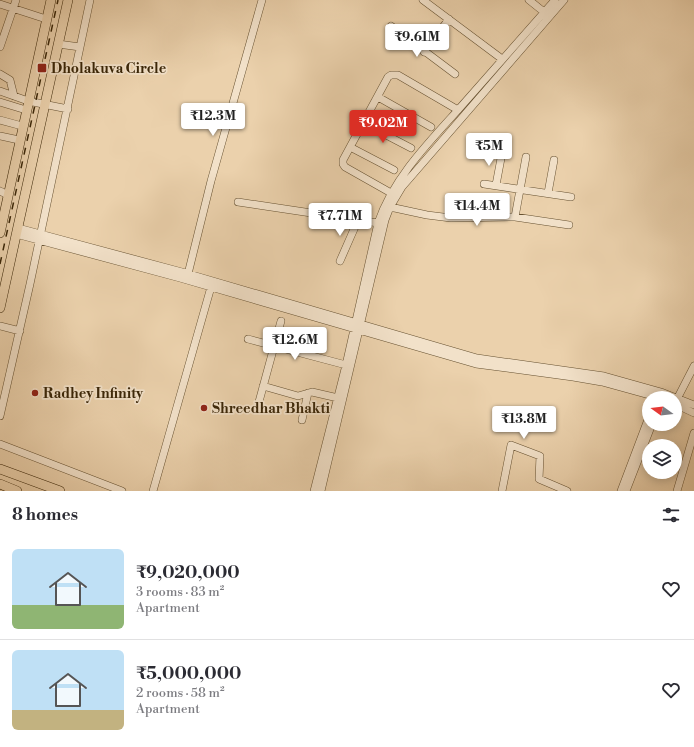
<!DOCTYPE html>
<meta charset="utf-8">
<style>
body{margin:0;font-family:"Libre Bodoni",serif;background:#f7f7f7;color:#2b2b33;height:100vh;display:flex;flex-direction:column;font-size:15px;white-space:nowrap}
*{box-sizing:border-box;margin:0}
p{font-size:13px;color:#7c7c81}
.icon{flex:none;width:22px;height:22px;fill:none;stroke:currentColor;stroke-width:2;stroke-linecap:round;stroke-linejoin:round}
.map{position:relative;height:491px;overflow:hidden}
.drawer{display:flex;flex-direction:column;background:#fff;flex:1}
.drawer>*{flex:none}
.needle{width:26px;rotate:285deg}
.tools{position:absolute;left:642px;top:391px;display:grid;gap:8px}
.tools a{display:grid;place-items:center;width:40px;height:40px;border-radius:50%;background:#fff;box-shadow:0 2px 10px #0003;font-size:20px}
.price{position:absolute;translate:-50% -34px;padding:0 9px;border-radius:4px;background:#fff;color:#222;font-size:13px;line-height:26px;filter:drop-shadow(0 1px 2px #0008)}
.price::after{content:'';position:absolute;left:50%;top:24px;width:12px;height:9px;margin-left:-6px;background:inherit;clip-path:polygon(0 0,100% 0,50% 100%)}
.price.active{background:#d93025;color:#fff}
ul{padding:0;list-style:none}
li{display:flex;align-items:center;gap:12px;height:100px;padding:0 12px}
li+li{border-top:1px solid #e1e1e2}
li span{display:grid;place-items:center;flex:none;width:112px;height:80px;border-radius:6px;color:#555}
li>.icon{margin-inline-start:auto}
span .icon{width:48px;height:48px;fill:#fffc;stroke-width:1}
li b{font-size:17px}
h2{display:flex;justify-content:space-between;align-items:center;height:48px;padding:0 12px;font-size:17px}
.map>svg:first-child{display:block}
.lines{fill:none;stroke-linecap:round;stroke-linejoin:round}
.minor-casing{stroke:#665131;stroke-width:8}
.major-casing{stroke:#3a2608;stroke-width:10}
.minor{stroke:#f2e1c9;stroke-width:7}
.major{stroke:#ebd1ac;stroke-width:9}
.rail{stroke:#3a2608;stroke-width:1.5;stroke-dasharray:7 7;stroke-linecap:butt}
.poi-dot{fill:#8f2418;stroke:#f2e1c9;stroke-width:1.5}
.labels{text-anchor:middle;stroke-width:3.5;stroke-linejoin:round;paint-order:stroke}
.poi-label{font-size:14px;font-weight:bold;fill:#3a2608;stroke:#f2e1c9;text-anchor:start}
</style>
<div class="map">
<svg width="694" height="491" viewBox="0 0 694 491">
<rect width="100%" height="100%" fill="#ebd1ac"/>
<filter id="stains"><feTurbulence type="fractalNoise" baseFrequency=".005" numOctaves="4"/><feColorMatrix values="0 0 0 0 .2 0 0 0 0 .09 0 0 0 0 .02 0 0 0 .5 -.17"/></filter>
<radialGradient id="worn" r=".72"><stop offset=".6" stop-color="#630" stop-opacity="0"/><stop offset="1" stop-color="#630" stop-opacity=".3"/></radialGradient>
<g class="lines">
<g class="minor-casing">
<path id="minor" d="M423,0L502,59
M529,0L544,12
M0,4L46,19
M391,26L455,74
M58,44L80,47
M0,47L16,0
M424,52L449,19
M0,74L10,80L14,96
M0,91L28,101L68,109
M378,97L431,127
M0,102L26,110
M0,120L22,126
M363,123L411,148
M0,136L19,140
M350,147L394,170
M484,184L571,197
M496,185L502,153
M0,191L8,195
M391,193L345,167L343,164V160L388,77L391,75H398L458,110
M548,193L554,160
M238,202L378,223
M390,207L427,215L451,218L515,217L569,225
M515,217L526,157
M18,228L182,272L477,358L604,376L661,392L694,405
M16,234L180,278L476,364L573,377L602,382L660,398
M340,261L358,220
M187,278L211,181L262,0
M0,326L20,331
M248,339L346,365
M263,386L298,396L312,392L338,398
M675,403L694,366
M675,404L694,413
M257,409L281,321
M0,416L30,284L90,0
M302,420L308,393
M0,444L122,491
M153,491L211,287
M314,491L346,365L378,223C393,179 428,143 458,110C491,73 523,36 555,0
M321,491L385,220L390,207L402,187L564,0
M502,491L511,445L540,456L539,479L567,491
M621,491L649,417
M626,491L652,424
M677,491L694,433"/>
</g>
<g class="major-casing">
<path id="major" d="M0,233L51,0
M0,308L68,0
M0,469L60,491
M0,484L17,491"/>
</g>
<use href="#minor" class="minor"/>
<use href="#major" class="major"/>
<path class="rail" d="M0,264L58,0"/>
</g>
<g class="poi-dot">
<rect x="37" y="63" width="10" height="10" rx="2"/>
<circle cx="35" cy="393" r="4"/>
<circle cx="204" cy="408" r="4"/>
</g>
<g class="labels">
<g class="poi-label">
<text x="51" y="73">Dholakuva Circle</text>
<text x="43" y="398">Radhey Infinity</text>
<text x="212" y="413">Shreedhar Bhakti</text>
</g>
</g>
<rect width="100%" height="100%" filter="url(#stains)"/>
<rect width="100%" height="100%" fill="url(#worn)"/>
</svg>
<div class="tools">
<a><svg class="needle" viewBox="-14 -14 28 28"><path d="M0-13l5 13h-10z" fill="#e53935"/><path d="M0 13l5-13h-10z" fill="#7c7c81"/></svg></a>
<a><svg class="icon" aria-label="layers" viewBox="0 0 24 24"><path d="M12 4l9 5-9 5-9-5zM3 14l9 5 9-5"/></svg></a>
</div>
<b class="price" style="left:417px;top:58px">₹9.61M</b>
<b class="price" style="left:213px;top:137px">₹12.3M</b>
<b class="price active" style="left:383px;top:144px">₹9.02M</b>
<b class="price" style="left:489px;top:167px">₹5M</b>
<b class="price" style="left:477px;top:227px">₹14.4M</b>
<b class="price" style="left:340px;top:237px">₹7.71M</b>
<b class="price" style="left:295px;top:361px">₹12.6M</b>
<b class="price" style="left:524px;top:440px">₹13.8M</b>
</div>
<section class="drawer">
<h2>8 homes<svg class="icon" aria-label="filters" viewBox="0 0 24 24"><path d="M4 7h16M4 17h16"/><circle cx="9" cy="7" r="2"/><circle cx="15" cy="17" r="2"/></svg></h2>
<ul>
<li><span style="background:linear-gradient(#bfe0f5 70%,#8fb573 0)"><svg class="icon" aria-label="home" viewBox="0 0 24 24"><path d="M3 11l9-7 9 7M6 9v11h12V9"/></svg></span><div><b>₹9,020,000</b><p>3 rooms · 83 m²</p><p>Apartment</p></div><svg class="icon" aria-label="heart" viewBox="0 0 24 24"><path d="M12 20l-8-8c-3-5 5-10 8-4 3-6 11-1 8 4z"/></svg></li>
<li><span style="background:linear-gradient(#bfe0f5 75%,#c2b280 0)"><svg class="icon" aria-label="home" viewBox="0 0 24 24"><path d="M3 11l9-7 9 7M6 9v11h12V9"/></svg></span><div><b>₹5,000,000</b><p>2 rooms · 58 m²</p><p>Apartment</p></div><svg class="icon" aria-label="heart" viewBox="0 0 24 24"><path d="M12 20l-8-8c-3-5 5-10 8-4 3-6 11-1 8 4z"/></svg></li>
</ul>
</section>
